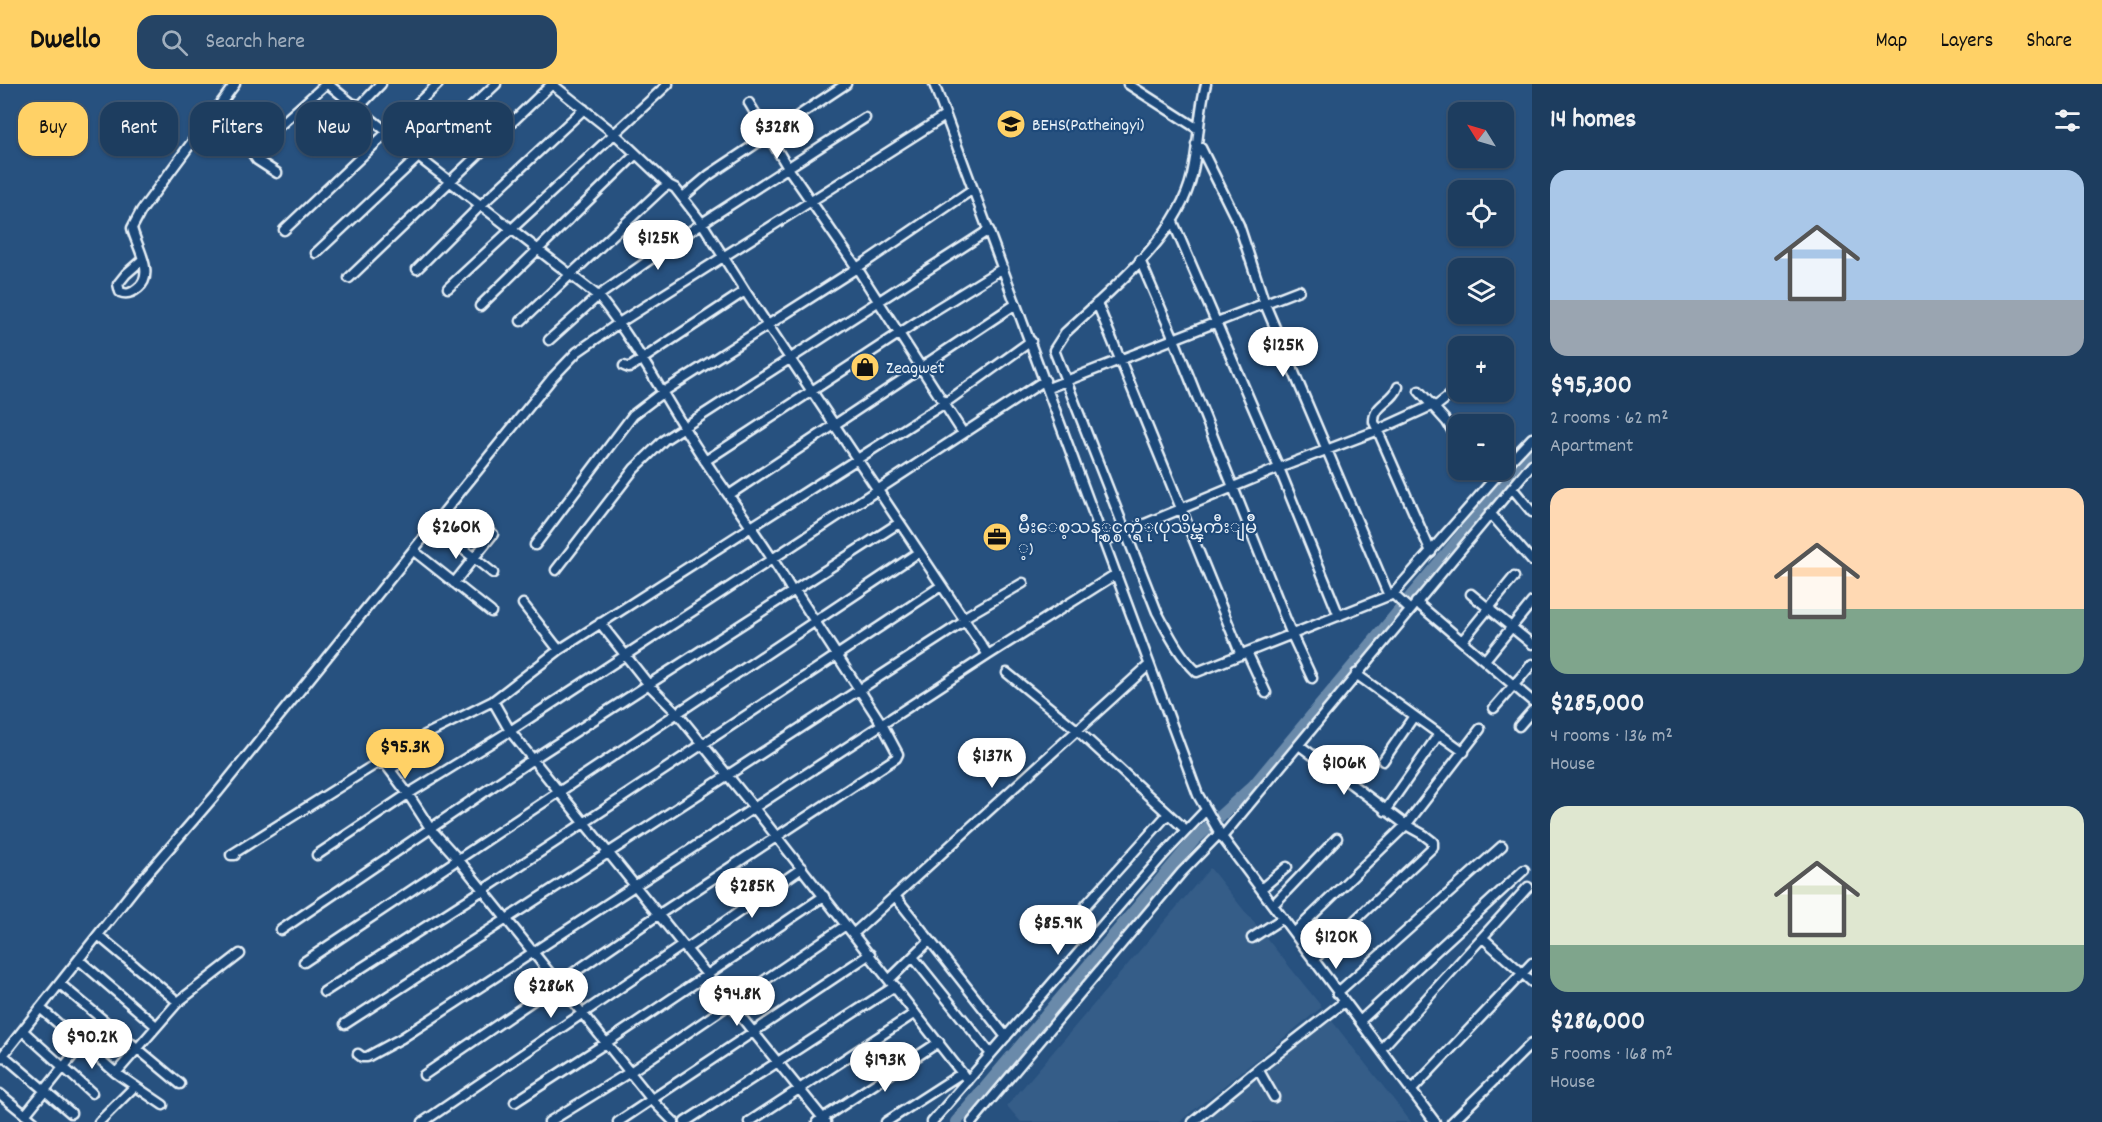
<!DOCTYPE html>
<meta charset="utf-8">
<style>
body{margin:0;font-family:Dekko,"Noto Sans Myanmar",sans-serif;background:#254465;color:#f1f3f6;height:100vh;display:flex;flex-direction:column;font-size:22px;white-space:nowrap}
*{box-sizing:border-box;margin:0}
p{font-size:20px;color:#a0aebd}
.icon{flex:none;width:33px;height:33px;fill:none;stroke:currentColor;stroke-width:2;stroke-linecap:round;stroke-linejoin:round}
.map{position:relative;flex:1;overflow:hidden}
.details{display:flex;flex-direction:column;background:#1d3d5f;width:570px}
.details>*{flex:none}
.banner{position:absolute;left:18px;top:18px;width:570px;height:54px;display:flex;gap:12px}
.needle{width:39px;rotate:307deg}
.tools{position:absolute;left:1448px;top:18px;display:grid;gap:12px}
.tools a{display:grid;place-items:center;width:66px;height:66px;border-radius:12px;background:#1d3d5f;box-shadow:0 2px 4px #0004,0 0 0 2px #3b5674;font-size:30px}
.price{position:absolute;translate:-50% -51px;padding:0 14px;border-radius:21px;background:#fff;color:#222;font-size:20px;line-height:39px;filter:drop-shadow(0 2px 3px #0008)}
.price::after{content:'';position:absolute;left:50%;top:36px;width:18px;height:14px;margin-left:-9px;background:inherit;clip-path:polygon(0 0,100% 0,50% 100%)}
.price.selected{background:#ffd166;color:#111}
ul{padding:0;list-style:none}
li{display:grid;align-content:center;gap:12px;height:318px;padding:0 18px}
li span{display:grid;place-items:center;height:186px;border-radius:18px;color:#555}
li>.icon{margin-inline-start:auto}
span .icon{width:108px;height:108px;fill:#fffc;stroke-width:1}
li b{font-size:26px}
h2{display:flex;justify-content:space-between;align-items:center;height:72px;padding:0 18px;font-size:26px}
.pill{padding:0 21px;border-radius:18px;background:#1d3d5f;box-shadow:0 2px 4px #0004,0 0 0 2px #3b5674;font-size:21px;line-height:54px}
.pill.selected{background:#ffd166;color:#111}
header{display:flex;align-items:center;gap:36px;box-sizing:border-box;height:84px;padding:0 30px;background:#ffd166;color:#111}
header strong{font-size:28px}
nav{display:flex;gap:33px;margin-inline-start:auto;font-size:21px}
.search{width:420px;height:54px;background:#254465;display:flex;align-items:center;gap:15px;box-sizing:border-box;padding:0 21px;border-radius:18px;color:#a0aebd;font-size:22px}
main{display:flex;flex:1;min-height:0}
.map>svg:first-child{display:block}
.built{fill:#355d88}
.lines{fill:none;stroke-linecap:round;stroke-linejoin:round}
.river{stroke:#6b8aaa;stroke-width:12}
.minor-casing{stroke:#e8f1f8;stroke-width:13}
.minor{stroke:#1f4a7a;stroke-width:8}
.labels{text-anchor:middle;stroke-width:4.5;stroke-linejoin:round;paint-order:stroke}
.poi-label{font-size:18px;fill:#e8f1f8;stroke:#1f4a7a;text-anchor:start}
</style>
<header>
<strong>Dwello</strong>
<div class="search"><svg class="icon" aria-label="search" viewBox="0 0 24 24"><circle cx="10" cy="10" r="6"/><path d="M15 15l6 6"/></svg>Search here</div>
<nav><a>Map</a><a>Layers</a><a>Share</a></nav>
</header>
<main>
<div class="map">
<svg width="1532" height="1038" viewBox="0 0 1532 1038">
<rect width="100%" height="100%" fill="#27517f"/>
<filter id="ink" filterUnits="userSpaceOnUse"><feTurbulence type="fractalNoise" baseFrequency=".0167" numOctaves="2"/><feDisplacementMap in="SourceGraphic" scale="12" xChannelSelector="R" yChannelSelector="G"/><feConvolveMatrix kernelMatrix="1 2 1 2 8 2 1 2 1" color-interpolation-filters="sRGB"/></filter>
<g filter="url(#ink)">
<path class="built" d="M1210,784L1322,923L1179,1038H1021L1007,1022Z
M1329,933L1411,1038H1196Z"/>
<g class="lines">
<path class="river" d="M956,1038L1195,755L1253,702L1532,367"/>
<g class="minor-casing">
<path id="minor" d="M328,0L417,72L598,212C637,260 665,315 698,366C729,414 764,458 792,507L796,508L883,642L898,670L896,674L658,831L424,991
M552,0L615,50L669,101
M934,0L1198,711L1222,753L1435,1038
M1128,0L1198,45
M1206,0C1198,30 1199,61 1192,91C1178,154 1110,206 1065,249L1054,266L1157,528C1169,550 1178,570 1197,588L1393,510L1502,386
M749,19L788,84L857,184L963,349
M359,23L381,0
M208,38L245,62L258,61L326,0
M1196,60L1201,64L1239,141L1265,220L1389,512
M248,63L257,76L277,89
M311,65L355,20
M683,113L709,91L846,0
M1173,138L1279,384L1339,532
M284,146L438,0
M316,169L496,0
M142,176L126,190L118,200L120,208C127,211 132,209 138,204C156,190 136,162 132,144L141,127L235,0
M1140,176L1174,255L1292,551L1312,594
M417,185L481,121L584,25
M349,194L552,0
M448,204L668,0
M1097,219L1241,571
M480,222L636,70
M521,237L663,104L669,101L675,104L702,139L745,207L988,571
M549,256L598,212L702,139L865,34
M624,282L629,284L745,207
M1398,303C1394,317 1373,321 1374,338L1431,468
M1048,304L1299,206
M1419,307L1447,338L1458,356
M1435,323L1458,305
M705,377L935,226L1003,184
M1503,385L1532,354
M1512,404L1532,428
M729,411L1016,220
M1490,429L1532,477
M434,442L493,489
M1104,457L1279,384L1376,347L1433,321
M535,461L633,331L663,308L857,184L973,105
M414,467L491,528
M556,486L634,385L664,356L989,146
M454,499L493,450
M1393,510L1409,525
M1471,510L1532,560
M1416,518L1532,617
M523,520L559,566
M963,534L1023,499
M600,539L649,601L677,629L755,725L968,997
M1462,557L1514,493
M1247,568L1266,609
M1485,576L1532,518
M1007,589L1077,646L1186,746
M1356,590L1464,668
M493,617L510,647L826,1038
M1494,624L1532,580
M1519,642L1532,627
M1299,661L1406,741L1480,645
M1383,677L1414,632
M390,686L416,667L422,654L425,651L493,617L559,566L945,319L1031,257
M1385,727L1439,650
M1222,753L1532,380
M235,771H231L374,681L384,678L408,710L430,744L458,775L652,1016L674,1038
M317,771L408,710L510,647L1045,296
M1261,805L1287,783
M895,812L1006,953
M1086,821L1168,730
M1273,821L1337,754
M281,846L533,675L899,439
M1294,849L1406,741L1424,751L1433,758V763L1313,876
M853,850L1149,581
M98,851L178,918
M1252,854L1283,834
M1483,854L1532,898
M686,865L802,784
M913,873L991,970
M79,876L156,942
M304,878L919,468
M890,895L930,856
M60,900L180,1000
M324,908L483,806L941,502
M1337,909L1502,762
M40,924L116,989L163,1021
M1360,937L1524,786
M345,940L965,537
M23,947L92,1009
M1381,965L1528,803
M358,970L362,973H367L402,954L988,571L1116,490
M3,971L71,1029
M0,975L135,804L218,708L553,293L577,268L619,239L945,32
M1258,985L1274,1013
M116,989L178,918L240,870
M1411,1007L1532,879
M0,1010L34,1038
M515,1018L606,959L824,812
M25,1031L82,960
M99,1038L135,1002
M423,1038L683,861
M549,1038L630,988L846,841
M618,1038L870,870
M685,1038L895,902
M749,1038L915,929
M817,1038L939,958
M886,1038L962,989
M932,1038L1164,770L1206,726
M972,1038L1182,788L1220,749
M1193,1038L1258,985L1344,918
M1452,1038L1532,959"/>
</g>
<use href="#minor" class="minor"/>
</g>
</g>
<defs>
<g id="school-disc" transform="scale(1.5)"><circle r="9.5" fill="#ffd166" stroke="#1f4a7a"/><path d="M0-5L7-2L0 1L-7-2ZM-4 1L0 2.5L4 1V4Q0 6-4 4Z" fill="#111"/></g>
<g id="shop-disc" transform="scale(1.5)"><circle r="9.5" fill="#ffd166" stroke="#1f4a7a"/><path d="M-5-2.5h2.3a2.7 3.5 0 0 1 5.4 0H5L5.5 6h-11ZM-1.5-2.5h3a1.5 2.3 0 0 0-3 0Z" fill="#111"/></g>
<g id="office-disc" transform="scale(1.5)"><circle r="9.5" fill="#ffd166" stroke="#1f4a7a"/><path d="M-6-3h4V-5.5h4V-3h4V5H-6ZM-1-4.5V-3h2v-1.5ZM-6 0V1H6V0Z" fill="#111"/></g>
</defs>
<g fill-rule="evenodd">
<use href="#school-disc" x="1011" y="40"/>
<use href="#shop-disc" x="865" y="283"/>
<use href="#office-disc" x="997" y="453"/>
</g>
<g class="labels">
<g class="poi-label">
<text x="1032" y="46">BEHS(Patheingyi)</text>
<text x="886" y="289">Zeagwet</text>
<text x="1018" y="449">မ်ိဳးေစ့သန့္စင္စက္ရံု(ပုသိမ္ၾကီးျမိဳ<tspan x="1018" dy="21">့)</tspan></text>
</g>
</g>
</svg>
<div class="tools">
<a><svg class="needle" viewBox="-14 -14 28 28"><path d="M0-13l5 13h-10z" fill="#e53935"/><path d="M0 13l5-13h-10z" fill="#a0aebd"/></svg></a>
<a><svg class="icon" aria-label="locate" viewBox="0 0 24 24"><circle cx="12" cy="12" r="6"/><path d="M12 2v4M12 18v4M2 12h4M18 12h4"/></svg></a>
<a><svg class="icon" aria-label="layers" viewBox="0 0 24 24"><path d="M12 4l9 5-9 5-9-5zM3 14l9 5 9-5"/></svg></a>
<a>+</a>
<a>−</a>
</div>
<b class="price" style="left:777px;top:76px">$328K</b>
<b class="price" style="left:658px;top:187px">$125K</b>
<b class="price" style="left:1283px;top:294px">$125K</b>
<b class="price" style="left:456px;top:476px">$260K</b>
<b class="price selected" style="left:405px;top:696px">$95.3K</b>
<b class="price" style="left:992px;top:705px">$137K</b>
<b class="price" style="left:1344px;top:712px">$106K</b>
<b class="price" style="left:752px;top:835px">$285K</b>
<b class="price" style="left:1058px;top:872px">$85.9K</b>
<b class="price" style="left:1336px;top:886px">$120K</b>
<b class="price" style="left:551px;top:935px">$286K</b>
<b class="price" style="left:737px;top:943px">$94.8K</b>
<b class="price" style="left:92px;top:986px">$90.2K</b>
<b class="price" style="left:885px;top:1009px">$193K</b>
<div class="banner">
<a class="pill selected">Buy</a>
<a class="pill">Rent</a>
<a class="pill">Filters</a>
<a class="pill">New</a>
<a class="pill">Apartment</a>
</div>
</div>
<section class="details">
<h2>14 homes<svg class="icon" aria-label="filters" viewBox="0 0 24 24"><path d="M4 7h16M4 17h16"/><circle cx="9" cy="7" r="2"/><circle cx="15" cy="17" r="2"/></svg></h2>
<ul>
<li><span style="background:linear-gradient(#a9c7e8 70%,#9aa5b1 0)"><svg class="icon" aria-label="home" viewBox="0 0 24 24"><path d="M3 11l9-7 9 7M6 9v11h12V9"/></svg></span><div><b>$95,300</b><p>2 rooms · 62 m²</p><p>Apartment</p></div></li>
<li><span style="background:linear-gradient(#ffd9b3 65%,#7fa58c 0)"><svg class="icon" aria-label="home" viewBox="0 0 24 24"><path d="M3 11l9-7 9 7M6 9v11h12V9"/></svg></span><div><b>$285,000</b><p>4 rooms · 136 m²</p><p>House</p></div></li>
<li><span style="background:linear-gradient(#dfe7d0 75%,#7fa58c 0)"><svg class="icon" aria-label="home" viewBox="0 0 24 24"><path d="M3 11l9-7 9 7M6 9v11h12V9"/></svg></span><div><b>$286,000</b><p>5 rooms · 168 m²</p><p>House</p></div></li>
</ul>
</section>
</main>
